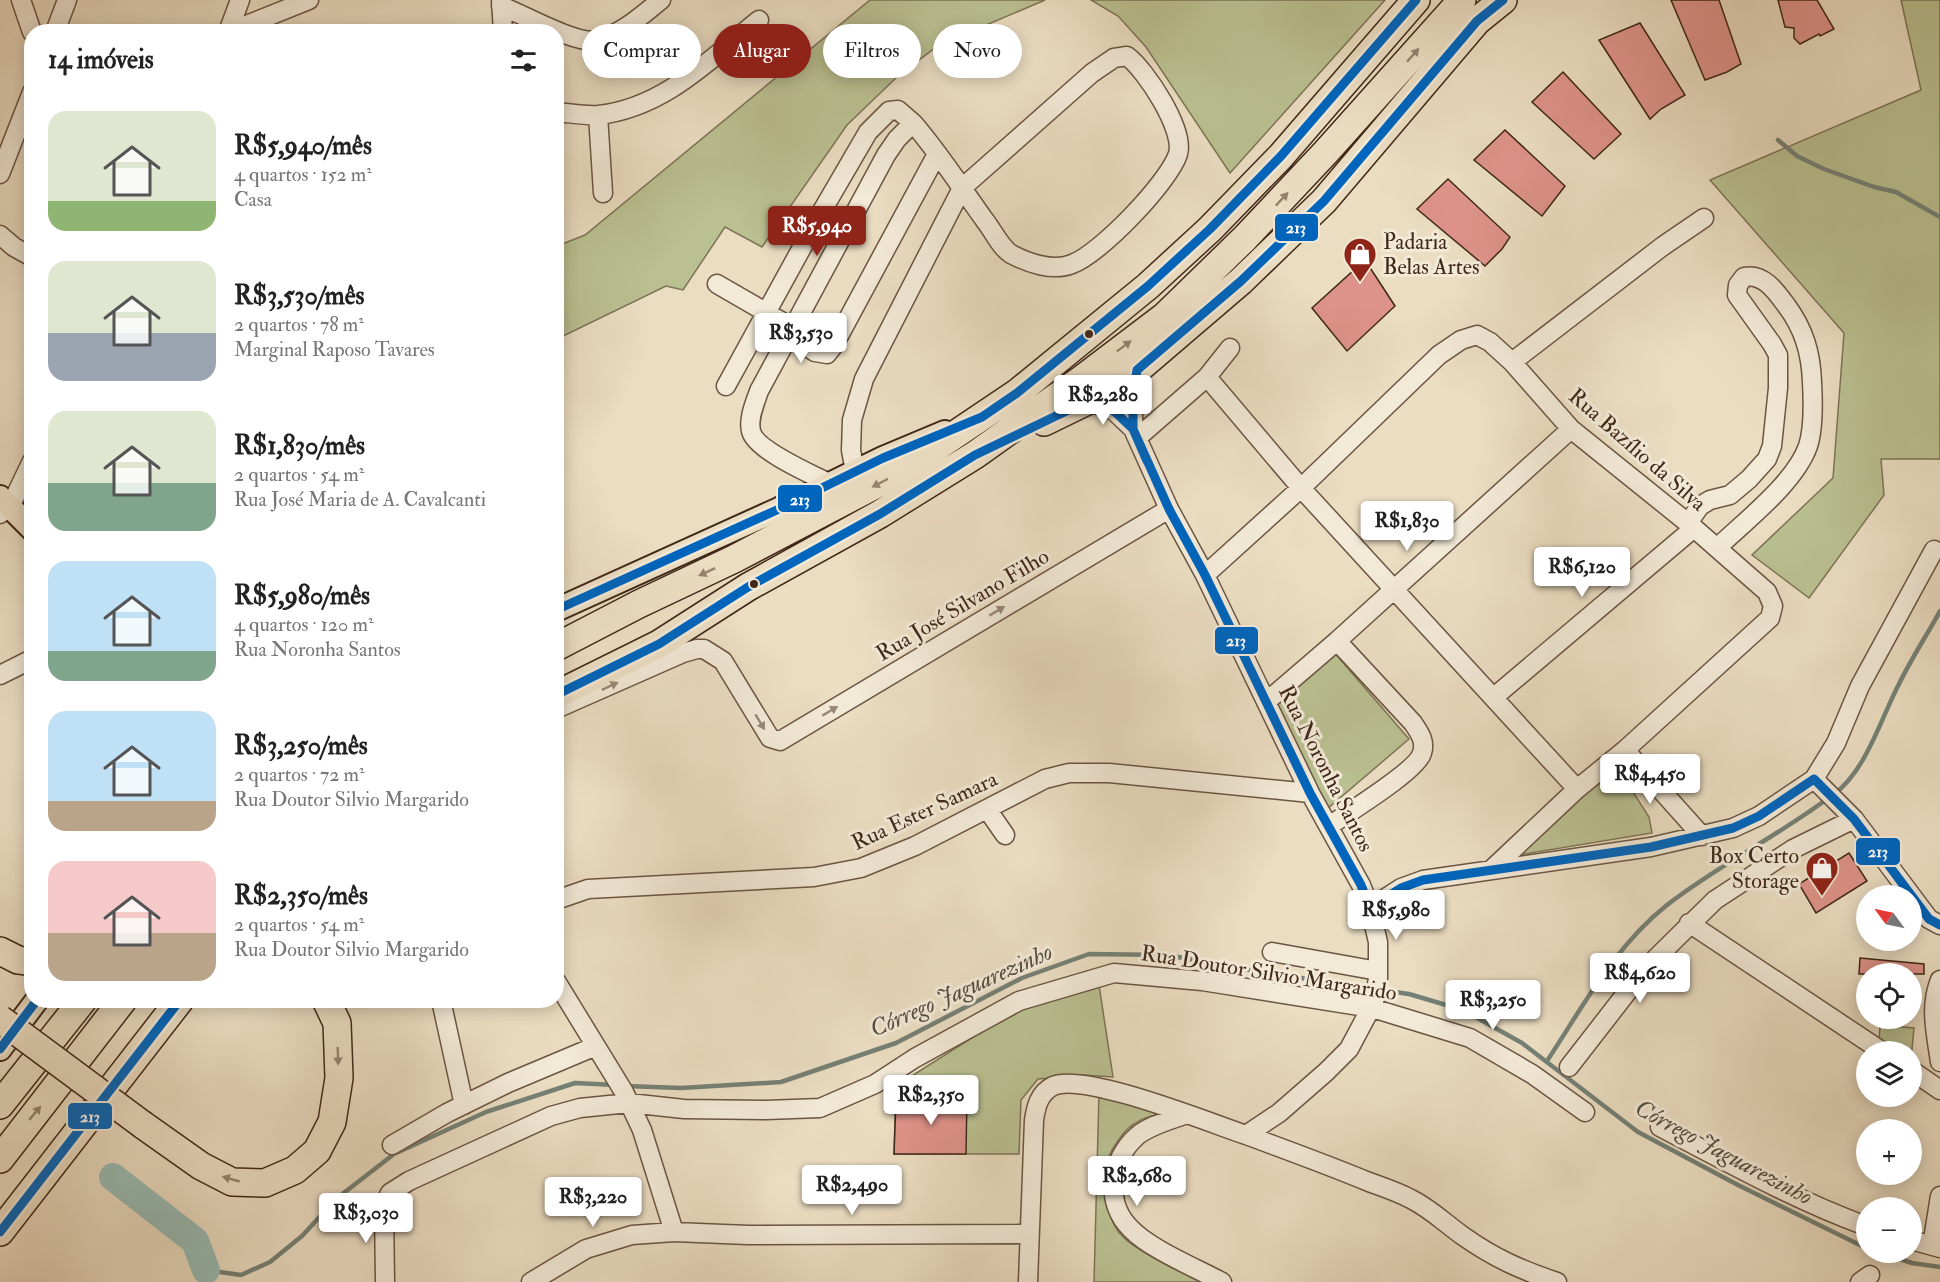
<!DOCTYPE html>
<html lang="pt">
<meta charset="utf-8">
<style>
body{margin:0;font-family:"IM FELL Double Pica",serif;background:#f2f2f2;color:#222;height:100vh;display:flex;flex-direction:column;font-size:22px;white-space:nowrap}
*{box-sizing:border-box;margin:0}
p{font-size:20px;color:#767676}
.icon{flex:none;width:33px;height:33px;fill:none;stroke:currentColor;stroke-width:2;stroke-linecap:round;stroke-linejoin:round}
.map{position:relative;flex:1;overflow:hidden}
.details{position:absolute;left:24px;top:24px;width:540px;height:984px;display:flex;flex-direction:column;background:#fff;border-radius:24px;box-shadow:0 3px 15px #0003}
.details>*{flex:none}
.guide{position:absolute;left:582px;top:24px;width:570px;height:54px;display:flex;gap:12px}
.needle{width:39px;rotate:303deg}
.controls{position:absolute;left:1856px;top:885px;display:grid;gap:12px}
.controls a{display:grid;place-items:center;width:66px;height:66px;border-radius:50%;background:#fff;box-shadow:0 3px 15px #0003;font-size:30px}
.price{position:absolute;translate:-50% -51px;padding:0 14px;border-radius:6px;background:#fff;color:#222;font-size:20px;line-height:39px;filter:drop-shadow(0 2px 3px #0008)}
.price::after{content:'';position:absolute;left:50%;top:36px;width:18px;height:14px;margin-left:-9px;background:inherit;clip-path:polygon(0 0,100% 0,50% 100%)}
.price.on{background:#8f2418;color:#fff}
ul{padding:0;list-style:none}
li{display:flex;align-items:center;gap:18px;height:150px;padding:0 24px}
li span{display:grid;place-items:center;flex:none;width:168px;height:120px;border-radius:18px;color:#555}
li>.icon{margin-inline-start:auto}
span .icon{width:72px;height:72px;fill:#fffc;stroke-width:1}
li b{font-size:26px}
h2{display:flex;justify-content:space-between;align-items:center;height:72px;padding:0 24px;font-size:26px}
.tag{padding:0 21px;border-radius:27px;background:#fff;box-shadow:0 3px 15px #0003;font-size:21px;line-height:54px}
.tag.on{background:#8f2418;color:#fff}
.map>svg:first-child{display:block}
.green{fill:#bac091;stroke:#7d7455;stroke-width:1.5}
.lines{fill:none;stroke-linecap:round;stroke-linejoin:round}
.stream{stroke:#758176;stroke-width:4.5}
.river{stroke:#98bcb4;stroke-width:28}
.building{fill:#de938a;stroke:#402819;stroke-width:1.5}
.minor-casing{stroke:#6b5543;stroke-width:21}
.major-casing{stroke:#402819;stroke-width:26}
.highway-casing{stroke:#402819;stroke-width:30}
.minor{stroke:#f2e9d7;stroke-width:18}
.major{stroke:#ebddc2;stroke-width:22}
.highway{stroke:#ebddc2;stroke-width:27}
.highway-bridge-casing{stroke:#402819;stroke-width:30;stroke-linecap:butt}
.highway-bridge{stroke:#ebddc2;stroke-width:27}
.bus-1-casing{stroke:#f2e9d7;stroke-width:14}
.bus-1{stroke:#0065bd;stroke-width:9}
.oneway{fill:#96826e}
.oneway2{fill:#998878}
.bus-dot{fill:#402819;stroke:#f2e9d7;stroke-width:2}
.labels{text-anchor:middle;stroke-width:6;stroke-linejoin:round;paint-order:stroke}
.poi-label{font-size:22px;fill:#402819;stroke:#f2e9d7;text-anchor:start}
.street-label{font-size:22px;fill:#402819;stroke:#f2e9d7}
.water-label{font-size:24px;font-style:italic;fill:#564d40;stroke:#f2e9d7}
.line-badge{stroke:#f2e9d7;stroke-width:2}
.badge-label{font-size:16px;text-anchor:middle;font-weight:bold;fill:#fff}
</style>
<div class="map">
<svg width="1940" height="1282" viewBox="0 0 1940 1282">
<rect width="100%" height="100%" fill="#ebddc2"/>
<filter id="stains"><feTurbulence type="fractalNoise" baseFrequency=".00333" numOctaves="4"/><feColorMatrix values="0 0 0 0 .2 0 0 0 0 .09 0 0 0 0 .02 0 0 0 .5 -.17"/></filter>
<radialGradient id="worn" r=".72"><stop offset=".6" stop-color="#630" stop-opacity="0"/><stop offset="1" stop-color="#630" stop-opacity=".3"/></radialGradient>
<path class="green" d="M870,0H1045L939,45L898,76L847,125L762,247L725,227L683,290L666,286L557,339V246L585,235Z
M1091,0H1385L1230,173L1146,47L1118,16Z
M1901,0H1940V459H1881L1884,495L1809,598L1752,555L1833,478L1844,333L1710,180L1921,90Z
M1333,651L1409,739L1327,809L1273,706Z
M1614,762L1649,817L1652,833L1518,855Z
M1099,985L1113,1077L1083,1075L1038,1079L1021,1100L1019,1154H894L896,1086L1011,1013Z
M1880,1025L1914,1028L1911,1060V1052L1890,1051L1879,1043Z
M1099,1094L1168,1113C1155,1115 1145,1116 1134,1124C1123,1131 1112,1148 1107,1161C1101,1178 1107,1217 1118,1231C1132,1251 1182,1271 1205,1282H1094Z"/>
<g class="lines">
<path class="stream" d="M1778,140L1797,156L1824,169L1874,187L1896,192L1940,217
M1834,794C1866,771 1881,718 1899,684C1911,659 1927,635 1940,611
M1380,990L1409,994L1463,1010L1522,1043L1638,1132L1738,1185L1866,1248
M1547,1061C1582,1008 1615,946 1667,905C1717,866 1776,837 1827,799
M626,1086L681,1088L781,1082L896,1043L1022,978L1089,954L1167,955L1266,973L1371,988
M1879,1252L1912,1263L1940,1267
M210,1282L206,1270L241,1275L270,1262L302,1236L336,1199L394,1154L486,1112L575,1083L615,1085"/>
<path class="river" d="M113,1177L195,1241L206,1270"/>
</g>
<path class="building" d="M1671,0H1719L1741,64L1727,72L1705,80Z
M1778,0H1817L1834,29L1820,36L1819,34L1800,44L1794,38V28L1785,27Z
M1640,23L1685,95L1661,109L1650,119L1599,40Z
M1563,72L1621,134L1594,159L1532,102Z
M1505,130L1565,186L1542,216L1474,160Z
M1448,179L1510,237L1502,249L1485,266L1417,209Z
M1365,260L1395,306L1347,351L1312,308Z
M1849,853L1867,881L1816,913L1799,884Z
M1860,958L1924,964V974H1859Z
M967,1095L966,1154H894L896,1100Z"/>
<g class="lines">
<g class="minor-casing">
<path id="minor" d="M21,0L32,32
M501,0L503,32
M501,6C523,14 578,46 598,40C622,34 642,15 661,0
M55,32L67,0
M228,32L240,0
M229,32L309,0
M556,112C570,113 585,116 598,115C664,108 710,59 759,20
M598,115L603,193
M0,174L32,92
M0,235L14,247L32,257
M717,284L793,328
M790,335L815,352L827,354L834,345L937,154
M1512,362L1663,246L1704,218
M1207,377L1301,488L1577,789
M726,386L822,211L868,132L889,111L898,110L913,123
M1087,401L1114,411L1133,429L1169,509L1205,575L1310,793L1361,885L1370,908L1378,942V978L1374,1002L1349,1049L1326,1072L1279,1113L1246,1135
M1133,429V397L1137,370
M1137,438L1207,377L1230,348
M831,484C813,475 755,450 751,431C748,418 755,403 759,391L886,155L897,139L913,123C940,154 962,189 986,222C993,231 1001,248 1011,254C1028,263 1053,272 1072,264C1100,254 1169,182 1178,154C1185,130 1146,70 1127,56L1114,58L1092,73L962,188L864,379L852,420L851,450L855,472
M0,514L10,507L32,461
M1688,523L1700,506L1710,500L1730,495L1749,479L1767,459L1772,446L1778,388V355L1772,344L1737,295L1738,285L1744,277C1763,273 1775,290 1786,305C1804,329 1811,353 1812,382C1813,400 1814,428 1808,446C1795,483 1745,521 1717,548
M1205,575L1301,488L1439,355L1461,340L1477,335L1490,342L1512,362L1571,429L1694,528L1767,592L1773,606L1770,618L1625,750L1577,789L1491,870
M0,675L32,659
M1494,697L1694,528
M1266,702L1337,641L1571,429
M556,709L683,653L697,649H704L723,661L770,738L780,741L1169,509
M1625,750L1702,836
M1814,779L1854,819L1929,919L1940,925
M987,809L1005,835
M1329,826C1347,813 1417,771 1422,753C1426,741 1419,732 1413,723L1337,641
M556,900L588,889L814,877L861,868L915,846L1045,779L1069,773H1109L1310,793
M1370,908L1401,888L1423,880L1651,847L1733,828L1759,816L1814,779L1836,743L1860,686L1934,550
M1689,923L1883,1052
M1272,952L1378,971
M1940,980C1929,1007 1936,1033 1940,1062
M556,981L624,1092L642,1130L674,1232
M441,1000L464,1105
M1569,1067L1645,969L1715,900L1793,849L1854,819
M1911,1070L1940,1090
M1187,1114C1171,1120 1150,1125 1137,1136C1110,1160 1104,1203 1131,1229C1150,1249 1196,1268 1222,1282
M1660,1127C1727,1162 1795,1200 1866,1226
M392,1145L447,1113L508,1083L596,1046
M1911,1240L1940,1248
M1932,1246L1940,1196
M385,1282L384,1206L390,1193L409,1181L551,1116L580,1108L629,1103L684,1109L766,1110L820,1108L875,1084L915,1058L1019,1001L1114,973L1202,981L1372,1008L1470,1038L1532,1074L1585,1112
M531,1282L586,1249L632,1235L674,1232L748,1235L1029,1234
M1028,1282L1034,1120C1036,1107 1039,1093 1053,1086C1084,1072 1210,1123 1246,1135C1287,1150 1328,1165 1369,1182C1383,1187 1398,1192 1411,1199C1431,1209 1446,1224 1463,1236C1494,1258 1521,1270 1557,1282
M1860,1282L1870,1275"/>
</g>
<g class="major-casing">
<path id="major" d="M0,497L32,529
M556,610L779,509L883,458L945,432
M0,1049L37,1000"/>
</g>
<g class="highway-casing">
<path id="highway" d="M1044,422L1087,401L1137,370L1241,281L1324,201L1477,21L1503,0
M556,647L639,604L734,559L898,473L1017,393L1148,286L1210,229L1281,156L1416,0
M556,695L659,644L748,587L880,514L975,455L1082,379L1165,316L1245,238L1326,152L1462,0
M0,951L18,960L32,962
M0,1105L83,1000
M143,1125L201,1166L232,1182L265,1183L295,1170L317,1151L332,1122L339,1078L337,1023L326,1000
M0,1159L123,1000
M0,1232L180,1000"/>
</g>
<use href="#minor" class="minor"/>
<use href="#major" class="major"/>
<use href="#highway" class="highway"/>
<g class="highway-bridge-casing">
<path id="highway-bridge" d="M0,1019L143,1125"/>
</g>
<use href="#highway-bridge" class="highway-bridge"/>
<g class="bus-1-casing">
<path id="bus-1" d="M1147,461L1133,429V397L1137,370L1241,281L1324,201L1477,21L1503,0
M556,610L779,509L883,458L982,417L1017,393L1148,286L1210,229L1281,156L1416,0
M556,695L659,644L748,587L880,514L975,455L1087,401L1114,411L1133,429L1169,509L1205,575L1310,793L1361,885L1370,908
M1814,779L1854,819L1929,919L1940,925
M1370,908L1401,888L1423,880L1651,847L1733,828L1759,816L1814,779
M0,1049L37,1000
M0,1232L180,1000"/>
</g>
<use href="#bus-1" class="bus-1"/>
</g>
<defs><path id="oneway-solid" d="M-6-.8H1V-3.2L6.5 0L1 3.2V.8H-6Z" transform="scale(1.5)"/></defs>
<g class="oneway">
<use href="#oneway-solid" transform="translate(1413 55) rotate(-48)"/>
<use href="#oneway-solid" transform="translate(1282 199) rotate(-47)"/>
<use href="#oneway-solid" transform="translate(1124 346) rotate(-37)"/>
<use href="#oneway-solid" transform="translate(880 483) rotate(152)"/>
<use href="#oneway-solid" transform="translate(707 572) rotate(155)"/>
<use href="#oneway-solid" transform="translate(338 1056) rotate(88)"/>
<use href="#oneway-solid" transform="translate(35 1113) rotate(-50)"/>
<use href="#oneway-solid" transform="translate(231 1179) rotate(-164)"/>
</g>
<g class="oneway2">
<use href="#oneway-solid" transform="translate(997 611) rotate(-31)"/>
<use href="#oneway-solid" transform="translate(610 686) rotate(-25)"/>
<use href="#oneway-solid" transform="translate(830 711) rotate(-31)"/>
<use href="#oneway-solid" transform="translate(760 722) rotate(59)"/>
</g>
<defs>
<g id="shop-pin" transform="scale(1.725)"><path d="M0 17L-7.5 6A9.5 9.5 0 1 1 7.5 6Z" fill="#8f2418" stroke="#f2e9d7"/><path d="M-5-2.5h2.3a2.7 3.5 0 0 1 5.4 0H5L5.5 6h-11ZM-1.5-2.5h3a1.5 2.3 0 0 0-3 0Z" fill="#fff"/></g>
</defs>
<g fill-rule="evenodd">
<use href="#shop-pin" x="1360" y="254"/>
<use href="#shop-pin" x="1822" y="868"/>
</g>
<g class="bus-dot">
<circle cx="1089" cy="334" r="5"/>
<circle cx="754" cy="584" r="5"/>
</g>
<g class="labels">
<g class="poi-label">
<text x="1383" y="249">Padaria<tspan x="1383" dy="25">Belas Artes</tspan></text>
<text x="1799" y="863" text-anchor="end">Box Certo<tspan x="1799" dy="25">Storage</tspan></text>
</g>
<g class="street-label">
<text transform="translate(1638 449) rotate(41)" y="8">Rua Bazílio da Silva</text>
<text transform="translate(962 604) rotate(-31)" y="8">Rua José Silvano Filho</text>
<text transform="translate(1327 768) rotate(63)" y="8">Rua Noronha Santos</text>
<text transform="translate(924 810) rotate(-25)" y="8">Rua Ester Samara</text>
<text transform="translate(1269 972) rotate(9)" y="8">Rua Doutor Silvio Margarido</text>
</g>
<g class="water-label">
<text transform="translate(961 990) rotate(-24)" y="8">Córrego Jaguarezinho</text>
<text transform="translate(1724 1152) rotate(28)" y="8">Córrego Jaguarezinho</text>
</g>
</g>
<g class="line-badge">
<rect x="1274" y="213" width="45" height="29" rx="6" fill="#0065bd"/>
<rect x="777" y="484" width="46" height="29" rx="6" fill="#0065bd"/>
<rect x="1214" y="626" width="45" height="29" rx="6" fill="#0065bd"/>
<rect x="1855" y="837" width="46" height="29" rx="6" fill="#0065bd"/>
<rect x="67" y="1102" width="46" height="28" rx="6" fill="#0065bd"/>
</g>
<g class="badge-label">
<text x="1296" y="233">213</text>
<text x="800" y="505">213</text>
<text x="1236" y="646">213</text>
<text x="1878" y="857">213</text>
<text x="90" y="1122">213</text>
</g>
<rect width="100%" height="100%" filter="url(#stains)"/>
<rect width="100%" height="100%" fill="url(#worn)"/>
</svg>
<div class="controls">
<a><svg class="needle" viewBox="-14 -14 28 28"><path d="M0-13l5 13h-10z" fill="#e53935"/><path d="M0 13l5-13h-10z" fill="#767676"/></svg></a>
<a><svg class="icon" aria-label="locate" viewBox="0 0 24 24"><circle cx="12" cy="12" r="6"/><path d="M12 2v4M12 18v4M2 12h4M18 12h4"/></svg></a>
<a><svg class="icon" aria-label="layers" viewBox="0 0 24 24"><path d="M12 4l9 5-9 5-9-5zM3 14l9 5 9-5"/></svg></a>
<a>+</a>
<a>−</a>
</div>
<b class="price on" style="left:817px;top:257px">R$5,940</b>
<b class="price" style="left:801px;top:364px">R$3,530</b>
<b class="price" style="left:1103px;top:426px">R$2,280</b>
<b class="price" style="left:1407px;top:552px">R$1,830</b>
<b class="price" style="left:1582px;top:598px">R$6,120</b>
<b class="price" style="left:1650px;top:805px">R$4,450</b>
<b class="price" style="left:1396px;top:941px">R$5,980</b>
<b class="price" style="left:1640px;top:1004px">R$4,620</b>
<b class="price" style="left:1493px;top:1031px">R$3,250</b>
<b class="price" style="left:931px;top:1126px">R$2,350</b>
<b class="price" style="left:1137px;top:1207px">R$2,680</b>
<b class="price" style="left:852px;top:1216px">R$2,490</b>
<b class="price" style="left:593px;top:1228px">R$3,220</b>
<b class="price" style="left:366px;top:1244px">R$3,030</b>
<div class="guide">
<a class="tag">Comprar</a>
<a class="tag on">Alugar</a>
<a class="tag">Filtros</a>
<a class="tag">Novo</a>
</div>
<section class="details">
<h2>14 imóveis<svg class="icon" aria-label="filters" viewBox="0 0 24 24"><path d="M4 7h16M4 17h16"/><circle cx="9" cy="7" r="2"/><circle cx="15" cy="17" r="2"/></svg></h2>
<ul>
<li><span style="background:linear-gradient(#dfe7d0 75%,#8fb573 0)"><svg class="icon" aria-label="home" viewBox="0 0 24 24"><path d="M3 11l9-7 9 7M6 9v11h12V9"/></svg></span><div><b>R$5,940/mês</b><p>4 quartos · 152 m²</p><p>Casa</p></div></li>
<li><span style="background:linear-gradient(#dfe7d0 60%,#9aa5b1 0)"><svg class="icon" aria-label="home" viewBox="0 0 24 24"><path d="M3 11l9-7 9 7M6 9v11h12V9"/></svg></span><div><b>R$3,530/mês</b><p>2 quartos · 78 m²</p><p>Marginal Raposo Tavares</p></div></li>
<li><span style="background:linear-gradient(#dfe7d0 60%,#7fa58c 0)"><svg class="icon" aria-label="home" viewBox="0 0 24 24"><path d="M3 11l9-7 9 7M6 9v11h12V9"/></svg></span><div><b>R$1,830/mês</b><p>2 quartos · 54 m²</p><p>Rua José Maria de A. Cavalcanti</p></div></li>
<li><span style="background:linear-gradient(#bfe0f5 75%,#7fa58c 0)"><svg class="icon" aria-label="home" viewBox="0 0 24 24"><path d="M3 11l9-7 9 7M6 9v11h12V9"/></svg></span><div><b>R$5,980/mês</b><p>4 quartos · 120 m²</p><p>Rua Noronha Santos</p></div></li>
<li><span style="background:linear-gradient(#bfe0f5 75%,#b9a48a 0)"><svg class="icon" aria-label="home" viewBox="0 0 24 24"><path d="M3 11l9-7 9 7M6 9v11h12V9"/></svg></span><div><b>R$3,250/mês</b><p>2 quartos · 72 m²</p><p>Rua Doutor Silvio Margarido</p></div></li>
<li><span style="background:linear-gradient(#f6c9c9 60%,#b9a48a 0)"><svg class="icon" aria-label="home" viewBox="0 0 24 24"><path d="M3 11l9-7 9 7M6 9v11h12V9"/></svg></span><div><b>R$2,350/mês</b><p>2 quartos · 54 m²</p><p>Rua Doutor Silvio Margarido</p></div></li>
</ul>
</section>
</div>
